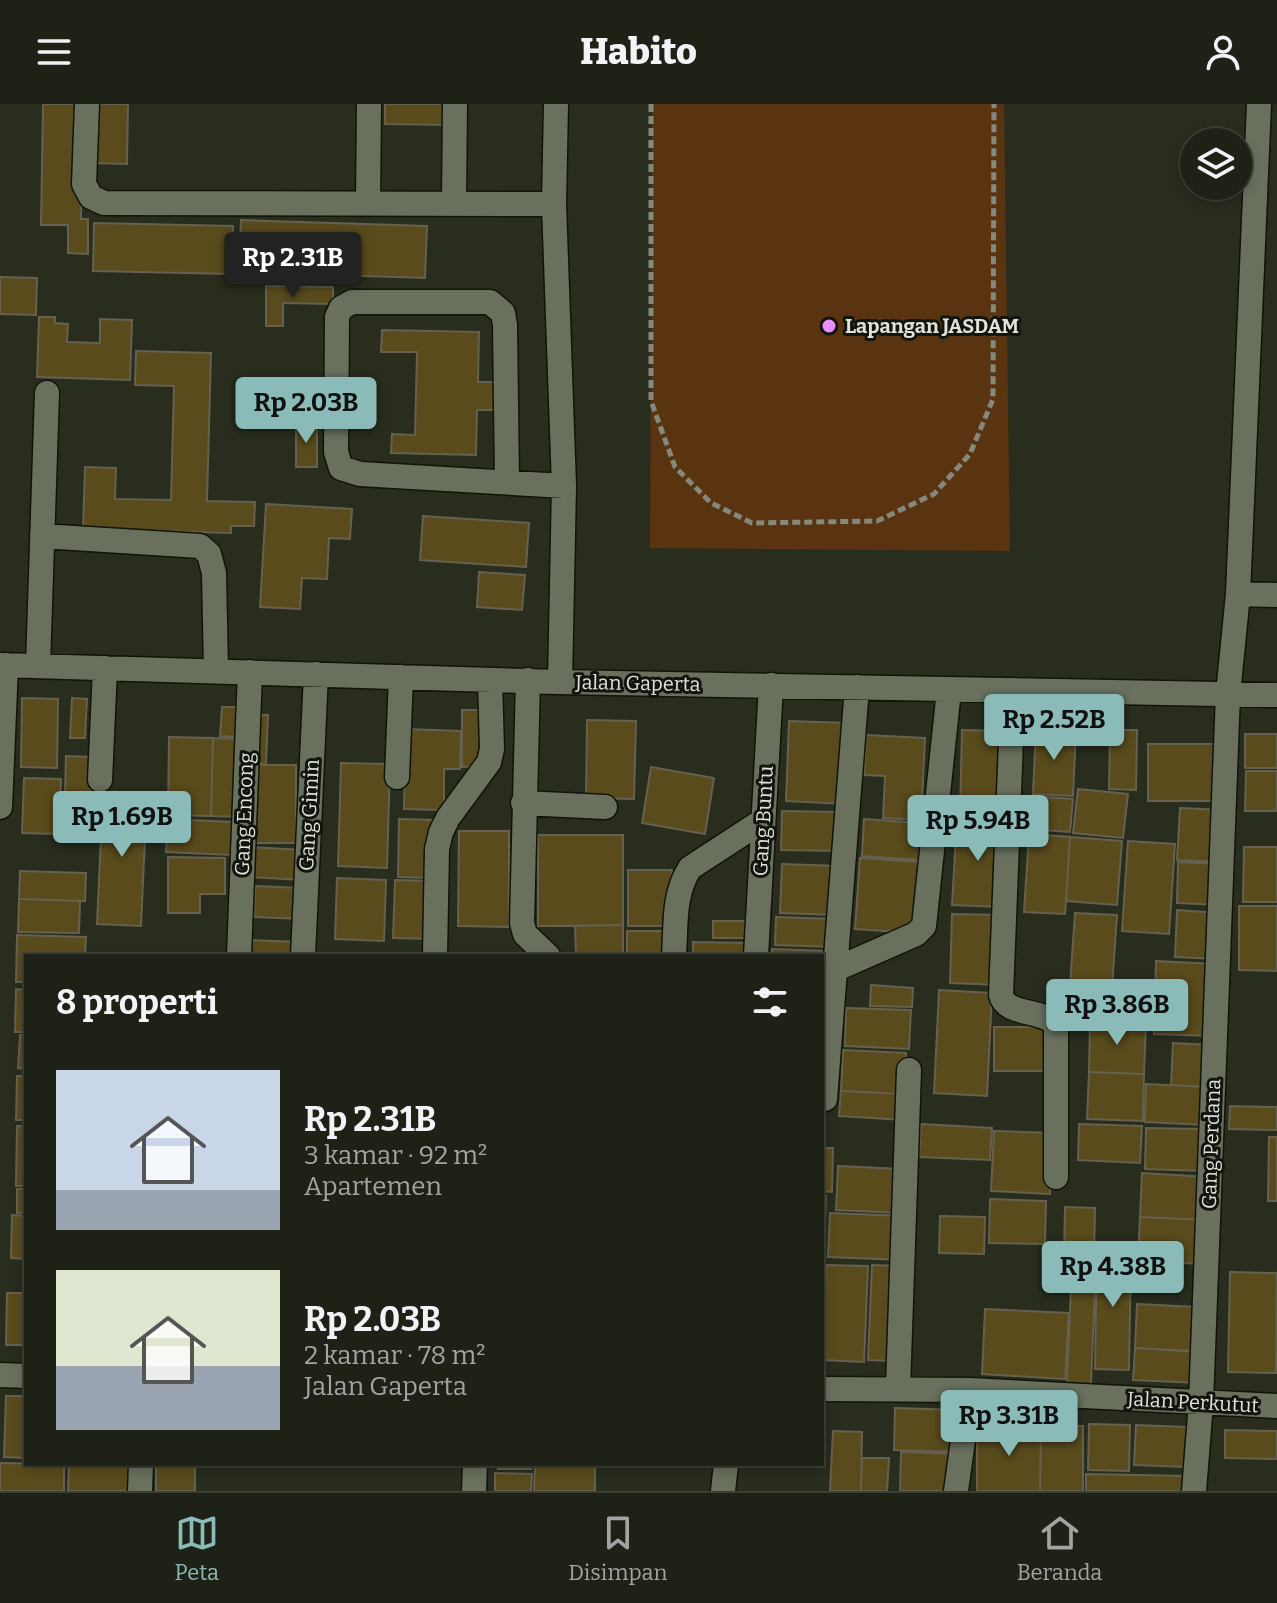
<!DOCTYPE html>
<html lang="id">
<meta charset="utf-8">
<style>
body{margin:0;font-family:Bitter,serif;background:#2b2f23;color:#f1f3f6;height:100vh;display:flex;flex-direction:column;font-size:30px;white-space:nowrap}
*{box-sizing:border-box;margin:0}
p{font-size:26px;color:#a1a4a1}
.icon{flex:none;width:44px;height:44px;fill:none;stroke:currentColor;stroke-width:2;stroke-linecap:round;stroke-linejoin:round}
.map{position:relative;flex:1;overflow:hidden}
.details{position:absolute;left:24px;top:850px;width:800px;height:512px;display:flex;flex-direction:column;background:#1e2216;border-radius:0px;box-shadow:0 4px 12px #0003,0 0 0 2px #3c3f35}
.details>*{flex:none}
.buttons{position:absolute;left:1180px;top:24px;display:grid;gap:16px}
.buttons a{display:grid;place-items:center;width:72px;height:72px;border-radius:50%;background:#1e2216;box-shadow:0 4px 12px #0003,0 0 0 2px #3c3f35;font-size:40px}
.price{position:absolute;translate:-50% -68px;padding:0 18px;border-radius:8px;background:#8bbbb9;color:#111;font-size:26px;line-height:52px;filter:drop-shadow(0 2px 4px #0008)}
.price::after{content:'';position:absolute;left:50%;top:48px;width:24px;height:18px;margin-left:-12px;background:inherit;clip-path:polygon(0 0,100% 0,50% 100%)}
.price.selected{background:#222;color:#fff}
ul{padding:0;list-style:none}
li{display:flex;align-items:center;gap:24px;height:200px;padding:0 32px}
li span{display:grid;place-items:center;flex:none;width:224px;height:160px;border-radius:0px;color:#555}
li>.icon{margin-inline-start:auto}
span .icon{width:96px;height:96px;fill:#fffc;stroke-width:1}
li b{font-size:34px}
h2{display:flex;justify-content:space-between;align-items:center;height:96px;padding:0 32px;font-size:34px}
header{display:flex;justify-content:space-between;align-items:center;height:104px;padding:0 32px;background:#1e2216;font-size:36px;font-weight:800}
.tabs{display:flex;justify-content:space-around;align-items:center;height:112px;border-top:2px solid #3c3f35;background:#1e2216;font-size:22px;color:#a1a4a1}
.tabs a{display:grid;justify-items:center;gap:4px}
.tabs .selected{color:#8bbbb9}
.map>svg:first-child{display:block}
.green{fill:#5a3411}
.building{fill:#594b1c;stroke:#66604f;stroke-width:2}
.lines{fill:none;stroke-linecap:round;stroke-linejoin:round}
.minor-casing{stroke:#101508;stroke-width:27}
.path{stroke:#84897c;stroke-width:5;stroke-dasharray:8 4;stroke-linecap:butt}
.minor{stroke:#69705e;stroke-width:24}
.poi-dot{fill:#e88eff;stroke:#12140e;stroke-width:3}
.labels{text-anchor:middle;stroke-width:6;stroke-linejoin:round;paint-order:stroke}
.poi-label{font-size:20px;font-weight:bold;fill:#dfe3d9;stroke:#12140e;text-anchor:start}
.street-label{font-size:20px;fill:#dfe3d9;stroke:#12140e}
</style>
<header><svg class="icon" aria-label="menu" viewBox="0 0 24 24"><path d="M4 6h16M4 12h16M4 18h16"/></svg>Habito<svg class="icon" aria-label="person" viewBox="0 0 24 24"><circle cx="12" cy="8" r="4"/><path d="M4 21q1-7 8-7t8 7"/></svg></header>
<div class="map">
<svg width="1277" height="1387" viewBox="0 0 1277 1387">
<rect width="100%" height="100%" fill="#282d1e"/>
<path class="green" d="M652,0H1004L1010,447L650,444Z"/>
<path class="building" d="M43,0H83L81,115H88V150L68,149V121H41Z
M94,0H128L127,60L92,59Z
M385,0H451V21L385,20Z
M241,116L427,122L425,174L239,168Z
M94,119L233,122L232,170L93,167Z
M0,173L37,174L36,211L0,210Z
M266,182L333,183V200L283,199V222H266Z
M39,213H55V219L68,220L67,238L100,239V215L132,216L130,276L37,273Z
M382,226L479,228L478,278H496L495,306H477L476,351L391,349L392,330L415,331L417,248H381Z
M136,247L211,249L207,397L255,398L254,422H231V429L83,425L85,363L116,364L115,395L171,396L174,282L135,281Z
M296,318L317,319V363H296Z
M266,400L352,405L350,435L329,434L327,475L302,474L300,505L260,503Z
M423,412L529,419L526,463L420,456Z
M479,468L525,471L522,506L477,503Z
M22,594L58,595L57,664L21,663Z
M72,594L87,595L85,634H70Z
M222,603H242L241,633L220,632Z
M462,606H485V662L462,663Z
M250,611H268L266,660L248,659Z
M587,616L636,617L634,695L586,694Z
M789,617L848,619L844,700L786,697Z
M1036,624L1076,626L1073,692L1033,690Z
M406,625L461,627L460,665H444V706L404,705Z
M962,626L1007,627L1005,712L960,711Z
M1110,626H1137L1136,686L1109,685Z
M1245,630H1277V664H1245Z
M866,631L925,634L921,716L883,714L885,672L864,671Z
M169,633L213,634L211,712L168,711Z
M213,634L245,635L243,713L211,712Z
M1148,640H1220V697H1148Z
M66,652L91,653L90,727H64Z
M341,659L390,660L387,764L338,762Z
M251,661H296V739H251Z
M651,663L714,674L705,730L642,719Z
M1246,667H1277V707H1245Z
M24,674L61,675L59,730L22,729Z
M1078,685L1128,690L1123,734L1073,729Z
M103,688L147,690L141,822L97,820Z
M1031,692L1073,695L1070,728L1029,725Z
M1180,704L1222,706L1220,758L1177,756Z
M782,707L841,708L840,747L781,746Z
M957,714L1003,716L999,803L952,801Z
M168,715L233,718L232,751L166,748Z
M399,715L436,716L434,774L398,773Z
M864,715L921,719L919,756L862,752Z
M459,727H509V823L458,822Z
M1029,730L1070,733L1065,810L1024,808Z
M538,731H623V821L538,822Z
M1070,733L1122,737L1117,801L1066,797Z
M1128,737L1175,740L1169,830L1122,827Z
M250,743L303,746L301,776L248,773Z
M1244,743H1277V798H1243Z
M168,753L225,754V790H200V809H168Z
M860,754L919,758L915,829L855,825Z
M1178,758L1219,760L1218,801L1177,799Z
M782,760L838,762L836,811L780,809Z
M628,766H672L673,822H628Z
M20,767L86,769L85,797L19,795Z
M337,774L386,776L384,837L335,835Z
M395,776L434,777L433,835L393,834Z
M255,782L302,784L301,815L254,813Z
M19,795L80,797L79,829L18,828Z
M1239,802H1277V867L1239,866Z
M1177,806L1218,809L1216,855L1175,853Z
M1075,809L1117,811L1110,913L1068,910Z
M952,810L1001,811L999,881L950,879Z
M776,813L835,815L834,843L775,841Z
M713,817H753V834H713Z
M623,821V852H576L575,822Z
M627,827H671V852H627Z
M17,831L86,833L85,852H26V878H16Z
M249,836L300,838L299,852H248Z
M693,838L751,839V852H693Z
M772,845L828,847L822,924V852H772Z
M461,849H508V852H461Z
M1156,857L1214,860L1211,932L1154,930Z
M871,881L913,884L912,903L870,902Z
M16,885L26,886V928H15Z
M939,886L992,889L987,992L934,989Z
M846,904L911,906L909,945L845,942Z
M1090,917L1146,919L1144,970L1089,968Z
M994,923H1055V967H994Z
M20,931H26V965L18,964Z
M1173,939L1209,941L1207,983L1171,981Z
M843,946L906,949L904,990L841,987Z
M1089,968L1144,970L1143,1017L1087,1015Z
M17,972H26V1016H16Z
M1146,980L1207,983L1206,1021L1145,1018Z
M841,987L904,990L903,1016L839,1012Z
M1230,1002L1277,1003V1026L1229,1025Z
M921,1020L992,1024L990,1056L919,1053Z
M1079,1020L1142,1022L1140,1059L1078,1056Z
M17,1022H26V1082H16Z
M1146,1024L1204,1025L1203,1067L1145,1065Z
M994,1027L1053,1029L1050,1090L991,1087Z
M1269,1033H1277V1097H1268Z
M822,1044H833L832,1088L822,1087Z
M838,1062L901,1065L899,1109L836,1106Z
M1142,1069L1208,1073L1206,1116L1140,1113Z
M17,1085H26V1109H17Z
M822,1092H826L824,1151H822Z
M990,1095L1046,1097L1045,1140L989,1139Z
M1065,1103L1095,1104L1094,1153L1064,1152Z
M830,1109L903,1112L902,1156L828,1153Z
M12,1111L26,1112V1155L11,1154Z
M940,1112L985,1113L984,1150L939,1149Z
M1140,1113L1206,1116L1204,1160L1138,1157Z
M1097,1144L1131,1145L1129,1266L1095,1265Z
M826,1161L868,1162L864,1258L823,1256Z
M872,1161L899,1162L896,1257L868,1256Z
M1230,1168L1277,1169L1276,1269L1228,1268Z
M1071,1183L1095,1184L1091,1280H1067Z
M7,1189H26V1241H6Z
M1137,1200L1196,1203L1194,1247L1135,1244Z
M985,1205L1069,1209L1065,1275L982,1270Z
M1135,1244L1199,1248L1198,1279L1133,1276Z
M6,1292H26V1354L4,1353Z
M895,1304L959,1306L958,1348L894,1346Z
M977,1320L1041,1321L1040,1387H977Z
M1089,1320L1130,1321L1129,1367L1088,1366Z
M1041,1321L1083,1322V1387H1040Z
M1136,1321L1188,1323L1186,1363L1134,1361Z
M1225,1326L1277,1327V1355L1225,1354Z
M833,1327L862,1328L861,1387H830Z
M901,1348L958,1350L953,1387H900Z
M862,1354H889L887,1387H861Z
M0,1359L64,1360V1387H0Z
M69,1360H129L128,1387H68Z
M156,1360H195V1387H156Z
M498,1360H531V1365H498Z
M535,1360H595V1387H534Z
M495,1369L532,1370L531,1387H495Z
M1086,1370L1189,1372V1387H1086Z"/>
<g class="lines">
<g class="minor-casing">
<path id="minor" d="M87,0L84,80L91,93L104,99L554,100
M556,0L554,100L564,382L560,578
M368,99L369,0
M454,99L455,0
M507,378L505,221L503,209L490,198H352L341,204L337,213L336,348L341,364L360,370L564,382
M42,432L200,442L209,450L214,469L216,567
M1238,490L1277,491
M0,561L560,578L1277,591
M38,562L47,289
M528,576L522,819L525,830L548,852
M1013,586L1001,891C1006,912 1042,905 1056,920V1073
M397,673L401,573
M100,676L105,564
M523,699L605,703
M0,703L6,561
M239,852L250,568
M303,852L316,570
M435,852L437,745L441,728L448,714L489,658L492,645L490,576
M674,852C676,822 673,790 690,764L762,717
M756,852L771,581
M834,866L916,830L924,822L949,586
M825,995L857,583
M0,1271L26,1272
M898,1284L909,966
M822,1285L970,1286L1277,1302
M140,1387L141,1360
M474,1387L475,1360
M723,1387L726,1360
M956,1387L970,1286
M1194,1387L1201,1299L1228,590L1238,490L1259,0"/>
</g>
<path class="path" d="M651,0V297L675,363L711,399L752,419L877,417L934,390L970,350L993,295L994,0"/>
<use href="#minor" class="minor"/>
</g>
<circle class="poi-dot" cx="829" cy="222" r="8"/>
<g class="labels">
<g class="poi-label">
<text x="845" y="229">Lapangan JASDAM</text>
</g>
<g class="street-label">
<text transform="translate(638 579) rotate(1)" y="7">Jalan Gaperta</text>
<text transform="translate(244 710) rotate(-88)" y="7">Gang Encong</text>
<text transform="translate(309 711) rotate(-87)" y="7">Gang Gimin</text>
<text transform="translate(763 717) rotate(-87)" y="7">Gang Buntu</text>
<text transform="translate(1211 1040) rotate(-88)" y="7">Gang Perdana</text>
<text transform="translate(1193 1298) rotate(3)" y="7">Jalan Perkutut</text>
</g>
</g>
</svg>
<div class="buttons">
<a><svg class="icon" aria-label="layers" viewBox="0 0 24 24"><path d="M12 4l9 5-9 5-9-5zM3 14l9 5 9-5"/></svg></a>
</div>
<b class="price selected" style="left:293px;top:196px">Rp 2.31B</b>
<b class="price" style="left:306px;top:341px">Rp 2.03B</b>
<b class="price" style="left:1054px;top:658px">Rp 2.52B</b>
<b class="price" style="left:122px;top:755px">Rp 1.69B</b>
<b class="price" style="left:978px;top:759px">Rp 5.94B</b>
<b class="price" style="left:1117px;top:943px">Rp 3.86B</b>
<b class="price" style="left:1113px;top:1205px">Rp 4.38B</b>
<b class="price" style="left:1009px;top:1354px">Rp 3.31B</b>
<section class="details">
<h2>8 properti<svg class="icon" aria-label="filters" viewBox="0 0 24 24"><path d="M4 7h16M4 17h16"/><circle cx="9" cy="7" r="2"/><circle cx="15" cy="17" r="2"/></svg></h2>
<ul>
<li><span style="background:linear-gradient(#c9d6e8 75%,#9aa5b1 0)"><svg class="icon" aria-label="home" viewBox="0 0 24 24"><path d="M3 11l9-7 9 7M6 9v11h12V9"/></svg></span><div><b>Rp 2.31B</b><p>3 kamar · 92 m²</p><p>Apartemen</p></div></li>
<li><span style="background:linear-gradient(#dfe7d0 60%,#9aa5b1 0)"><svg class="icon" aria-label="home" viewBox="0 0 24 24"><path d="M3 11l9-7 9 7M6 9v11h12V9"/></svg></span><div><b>Rp 2.03B</b><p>2 kamar · 78 m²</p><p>Jalan Gaperta</p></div></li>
</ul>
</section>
</div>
<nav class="tabs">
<a class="selected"><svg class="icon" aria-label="map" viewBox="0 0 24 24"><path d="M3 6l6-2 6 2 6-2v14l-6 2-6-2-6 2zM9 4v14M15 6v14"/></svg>Peta</a>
<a><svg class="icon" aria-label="saved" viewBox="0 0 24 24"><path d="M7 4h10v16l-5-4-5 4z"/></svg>Disimpan</a>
<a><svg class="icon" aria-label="home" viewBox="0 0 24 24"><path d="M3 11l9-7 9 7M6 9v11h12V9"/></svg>Beranda</a>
</nav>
